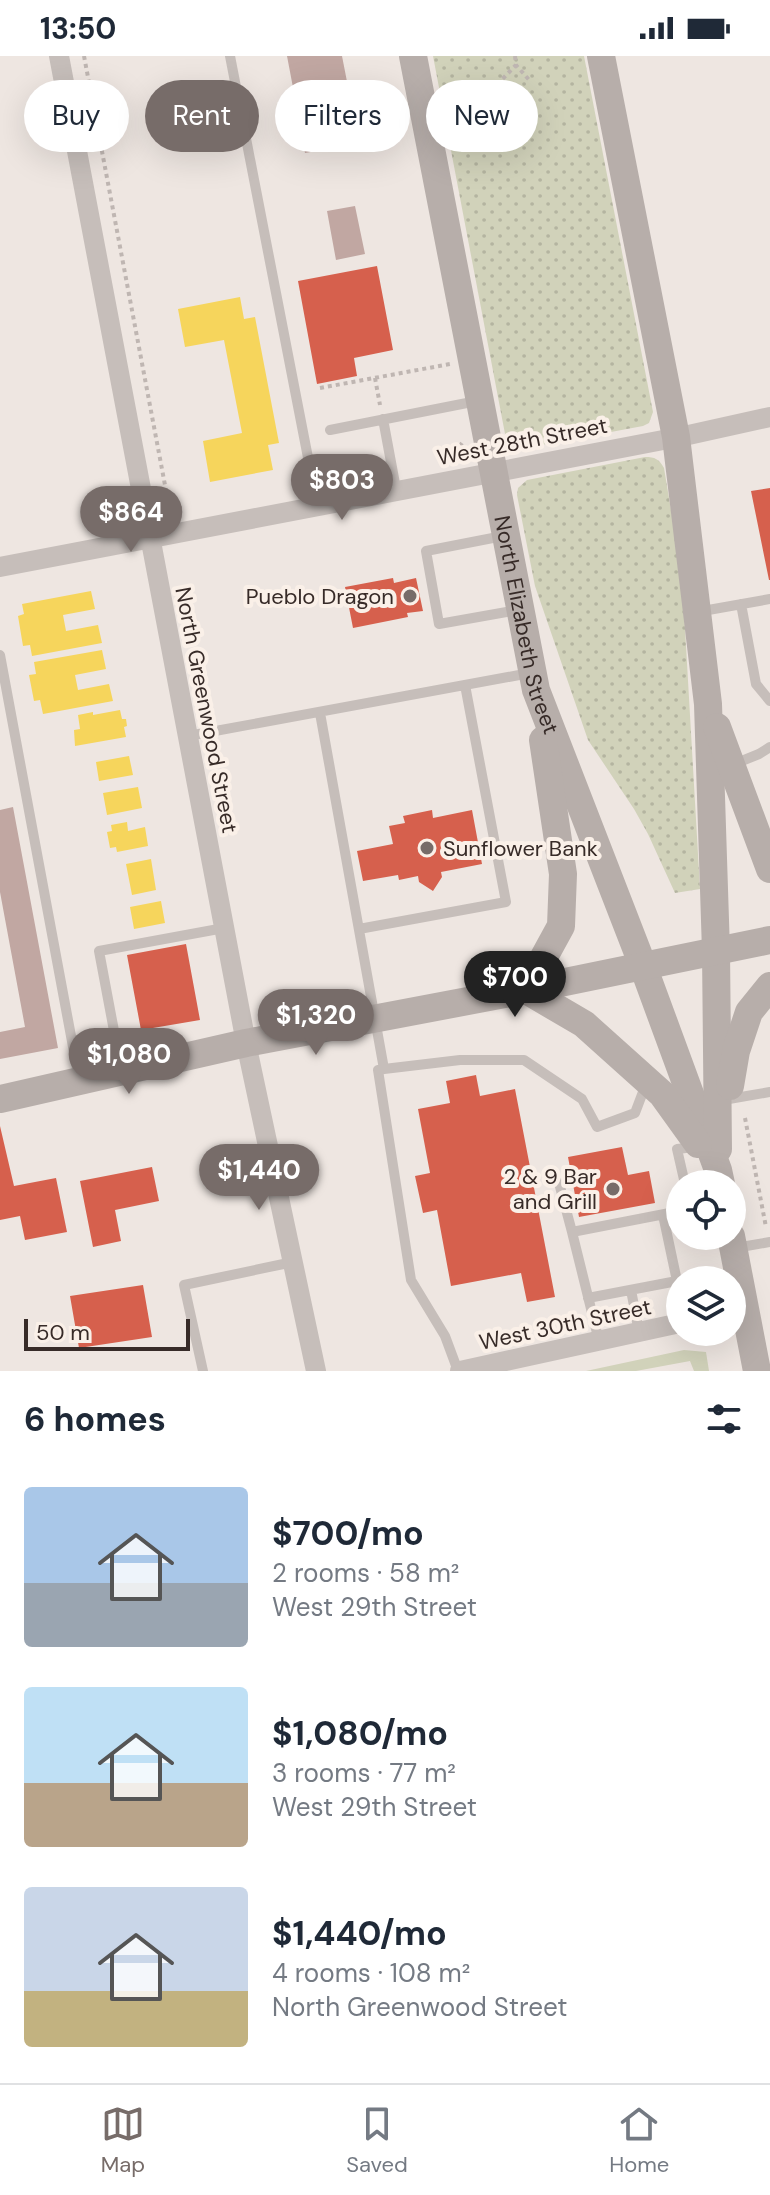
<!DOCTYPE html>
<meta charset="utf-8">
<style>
body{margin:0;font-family:"DM Sans",sans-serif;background:#f2f2f3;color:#1f2937;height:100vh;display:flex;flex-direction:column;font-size:30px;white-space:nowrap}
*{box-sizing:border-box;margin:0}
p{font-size:26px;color:#747a83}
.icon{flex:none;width:44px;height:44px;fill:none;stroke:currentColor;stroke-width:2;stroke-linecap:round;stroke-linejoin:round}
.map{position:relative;height:1315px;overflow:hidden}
.details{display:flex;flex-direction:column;background:#fff;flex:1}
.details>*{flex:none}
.top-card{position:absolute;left:24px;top:24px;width:722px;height:72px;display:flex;gap:16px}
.fabs{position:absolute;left:666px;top:1114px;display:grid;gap:16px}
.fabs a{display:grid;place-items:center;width:80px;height:80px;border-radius:50%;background:#fff;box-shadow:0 8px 32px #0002;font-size:40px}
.scale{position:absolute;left:24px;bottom:20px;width:166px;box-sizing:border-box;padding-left:8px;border:4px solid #372b28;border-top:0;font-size:22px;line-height:28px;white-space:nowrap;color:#372b28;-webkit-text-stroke:6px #faf0e8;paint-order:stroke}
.price{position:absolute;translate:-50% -68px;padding:0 18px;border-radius:28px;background:#776c69;color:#fff;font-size:26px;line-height:52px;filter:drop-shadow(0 2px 4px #0008)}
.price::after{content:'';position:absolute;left:50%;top:48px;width:24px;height:18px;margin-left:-12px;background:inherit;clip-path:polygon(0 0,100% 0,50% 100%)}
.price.selected{background:#222;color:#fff}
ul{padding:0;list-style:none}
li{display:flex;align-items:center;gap:24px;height:200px;padding:0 24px}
li span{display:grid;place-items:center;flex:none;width:224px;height:160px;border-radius:8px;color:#555}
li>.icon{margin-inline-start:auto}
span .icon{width:96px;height:96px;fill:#fffc;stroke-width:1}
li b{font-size:34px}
h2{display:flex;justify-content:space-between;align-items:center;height:96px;padding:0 24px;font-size:34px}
.pill{padding:0 28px;border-radius:36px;background:#fff;box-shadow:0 8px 32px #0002;font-size:28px;line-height:72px}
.pill.selected{background:#776c69;color:#fff}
.status{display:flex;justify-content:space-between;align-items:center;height:56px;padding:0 40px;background:#fff;direction:ltr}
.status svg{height:22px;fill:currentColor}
.menu{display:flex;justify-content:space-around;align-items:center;height:112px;border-top:2px solid #e0e1e3;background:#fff;font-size:22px;color:#747a83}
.menu a{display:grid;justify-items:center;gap:4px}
.menu .selected{color:#776c69}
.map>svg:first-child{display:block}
.grass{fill:#d1d2ba}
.park{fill:url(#park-dots)}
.homes{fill:#f6d55c}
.shops{fill:#d6604d}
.building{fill:#c1a7a2}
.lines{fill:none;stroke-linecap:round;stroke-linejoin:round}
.path{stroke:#bfb6b2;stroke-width:4;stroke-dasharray:4 4;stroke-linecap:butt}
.lane{stroke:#c6beba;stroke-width:10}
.street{stroke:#c6beba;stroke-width:20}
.secondary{stroke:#b7aeaa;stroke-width:28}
.poi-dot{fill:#776c69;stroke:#faf0e8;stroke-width:3}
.labels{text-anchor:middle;stroke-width:8;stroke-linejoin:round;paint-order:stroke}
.street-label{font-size:22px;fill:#372b28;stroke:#faf0e8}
.poi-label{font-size:22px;fill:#372b28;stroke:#faf0e8;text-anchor:end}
</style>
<div class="status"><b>13:50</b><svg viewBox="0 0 49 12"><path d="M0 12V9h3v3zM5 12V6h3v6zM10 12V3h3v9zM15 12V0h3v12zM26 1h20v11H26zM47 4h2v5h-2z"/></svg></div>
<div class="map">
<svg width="770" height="1315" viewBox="0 0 770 1315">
<defs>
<pattern id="park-dots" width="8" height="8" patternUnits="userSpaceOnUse" patternTransform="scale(2)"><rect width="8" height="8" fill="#d1d2ba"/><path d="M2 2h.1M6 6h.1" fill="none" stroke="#b4b4a0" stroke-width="1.8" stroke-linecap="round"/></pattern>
</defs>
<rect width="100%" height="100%" fill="#eee6e1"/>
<path class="grass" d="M684,1294L706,1296L709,1315H694L690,1305L636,1315H586Z"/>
<path class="park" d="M433,0H584L653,356L649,367L643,370L520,393L510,388L506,383Z
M645,401C655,401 659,403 664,412L682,520L700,833L675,837L648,778L634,753L588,684L535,530L517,439L518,432L527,424Z"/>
<path class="homes" d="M240,241L244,263L255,261L279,387L268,389L273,414L210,426L203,385L242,377L224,284L185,291L178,253Z
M91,535L95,553L63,559L66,575L98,569L102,587L32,600L30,589L23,590L18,560L24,558L22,548Z
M102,594L106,613L75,619L78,634L109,628L113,645L43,658L40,644L34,645L29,619L36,618L34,606Z
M120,654L122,663H126L127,670L124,671L126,681L75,690L74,674L80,673L78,659L93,656V659Z
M129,700L133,719L99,725L96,706Z
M138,731L142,752L107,759L103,737Z
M127,766L128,775L145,771L148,790L117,796L116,791L110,792L107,776L112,775L111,769Z
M151,803L156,834L132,839L126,808Z
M161,845L165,867L134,873L130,851Z"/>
<path class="shops" d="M377,210L393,294L354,302L357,320L317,328L298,225Z
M770,432V524H769L751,435Z
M393,522L394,527L416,522L423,555L407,557L408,561L353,572L345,531Z
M432,754L433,762L472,754L482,808L441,816L442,821L433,835L419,826L418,820L399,824L398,819L363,825L357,795L393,788L389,770L405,767L403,760Z
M186,888L200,964L141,974L127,899Z
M476,1019L480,1040L515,1033L555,1241L527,1246L521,1217L451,1230L437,1154L423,1157L415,1120L430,1117L418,1053L450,1047L446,1025Z
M0,1070L14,1130L56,1122L67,1176L25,1184L20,1160L0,1164Z
M622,1091L628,1119L649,1115L655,1147L579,1161L568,1101Z
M152,1111L159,1145L115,1154L121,1185L93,1191L80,1125Z
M143,1229L152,1281L79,1292L70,1240Z"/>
<path class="building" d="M287,0H342L359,87L305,97L299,67L283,70L278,45L295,42Z
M355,150L365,198L336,204L327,155Z
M13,751L58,992L0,1003V976L25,971L0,836V754Z"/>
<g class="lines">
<path class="path" d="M84,0L168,445L184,454
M515,0L516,9L531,26
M486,40L516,9
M375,322L380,349
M320,332L450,308
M451,402L462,387
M745,1062L766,1171"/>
<path class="lane" d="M230,0L317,448
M383,363L396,433
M330,374L477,345
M503,480L426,495L439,568L518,554
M741,548L756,628L770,645
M697,556L770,543
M0,599L79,1023
M320,657L384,1013L378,1014L411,1224L445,1280L458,1315
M188,680L530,617
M732,709L759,698L770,691
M359,873L506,846L465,629
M121,1012L99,895L224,872
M384,1013L460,1004H524L582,1043L597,1071L635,1057L646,1028
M729,1043L770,1036
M559,1127L572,1176
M685,1128L677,1093L695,1091
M735,1192L770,1186
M677,1225L680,1244
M631,1234L639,1276
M588,1242L677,1225L663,1159
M599,1285L572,1176L680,1155
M203,1315L184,1229L293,1206"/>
<path class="street" d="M59,0L246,987L316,1315
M0,511L684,380L770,361
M460,1315L680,1267"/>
<g class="secondary">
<path id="s1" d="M413,0L536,634L643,910L718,1114L721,1128"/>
<path d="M601,0L676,381L708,648L716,895L718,1093"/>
<path d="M717,671L770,813"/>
<path d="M543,684L563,818L561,870L526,934L584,968L662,1038L698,1088"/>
<path d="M730,1030L736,995L749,956L770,930"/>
<path d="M0,1043L246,987L526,934L770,884"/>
<path d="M731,1180L757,1315"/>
</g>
</g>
<g class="poi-dot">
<circle cx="410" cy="540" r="8"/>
<circle cx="427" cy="792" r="8"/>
<circle cx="613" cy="1133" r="8"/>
</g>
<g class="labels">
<g class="street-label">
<text transform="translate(522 385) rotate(-11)" y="8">West 28th Street</text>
<text dy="8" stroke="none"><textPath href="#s1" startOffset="580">North Elizabeth Street</textPath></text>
<text transform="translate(207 654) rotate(79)" y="8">North Greenwood Street</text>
<text transform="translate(565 1268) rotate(-12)" y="8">West 30th Street</text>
</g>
<g class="poi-label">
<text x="394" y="548">Pueblo Dragon</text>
<text x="443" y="800" text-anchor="start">Sunflower Bank</text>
<text x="597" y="1128">2 &amp; 9 Bar<tspan x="597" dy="25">and Grill</tspan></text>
</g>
</g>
</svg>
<div class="fabs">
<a><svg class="icon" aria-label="locate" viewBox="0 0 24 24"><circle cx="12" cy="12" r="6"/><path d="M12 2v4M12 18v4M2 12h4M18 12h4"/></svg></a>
<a><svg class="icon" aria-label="layers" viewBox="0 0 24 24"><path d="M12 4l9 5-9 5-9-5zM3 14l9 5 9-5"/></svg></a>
</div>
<div class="scale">50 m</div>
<b class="price" style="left:342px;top:466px">$803</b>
<b class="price" style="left:131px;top:498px">$864</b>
<b class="price selected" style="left:515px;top:963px">$700</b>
<b class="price" style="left:316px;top:1001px">$1,320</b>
<b class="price" style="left:129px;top:1040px">$1,080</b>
<b class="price" style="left:259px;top:1156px">$1,440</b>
<div class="top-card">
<a class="pill">Buy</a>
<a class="pill selected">Rent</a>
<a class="pill">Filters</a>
<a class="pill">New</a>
</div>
</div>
<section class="details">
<h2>6 homes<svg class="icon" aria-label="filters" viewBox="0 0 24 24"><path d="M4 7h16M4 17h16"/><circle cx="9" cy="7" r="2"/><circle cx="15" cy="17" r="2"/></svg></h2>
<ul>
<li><span style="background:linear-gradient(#a9c7e8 60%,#9aa5b1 0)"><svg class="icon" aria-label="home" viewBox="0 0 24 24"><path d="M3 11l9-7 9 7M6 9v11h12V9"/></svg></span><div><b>$700/mo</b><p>2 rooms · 58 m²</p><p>West 29th Street</p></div></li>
<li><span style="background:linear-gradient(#bfe0f5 60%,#b9a48a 0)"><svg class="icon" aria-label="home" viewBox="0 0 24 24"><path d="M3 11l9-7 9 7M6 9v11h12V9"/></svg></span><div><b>$1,080/mo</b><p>3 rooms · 77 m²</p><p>West 29th Street</p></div></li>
<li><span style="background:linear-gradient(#c9d6e8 65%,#c2b280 0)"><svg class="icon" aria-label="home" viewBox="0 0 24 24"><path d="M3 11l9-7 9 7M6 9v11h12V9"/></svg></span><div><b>$1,440/mo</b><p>4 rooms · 108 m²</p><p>North Greenwood Street</p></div></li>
</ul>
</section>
<nav class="menu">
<a class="selected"><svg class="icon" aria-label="map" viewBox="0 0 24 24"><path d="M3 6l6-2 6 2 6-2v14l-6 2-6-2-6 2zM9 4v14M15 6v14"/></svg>Map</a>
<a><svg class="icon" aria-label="saved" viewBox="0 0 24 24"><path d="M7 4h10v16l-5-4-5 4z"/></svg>Saved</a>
<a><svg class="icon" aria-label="home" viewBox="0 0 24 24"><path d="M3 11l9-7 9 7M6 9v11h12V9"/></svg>Home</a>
</nav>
